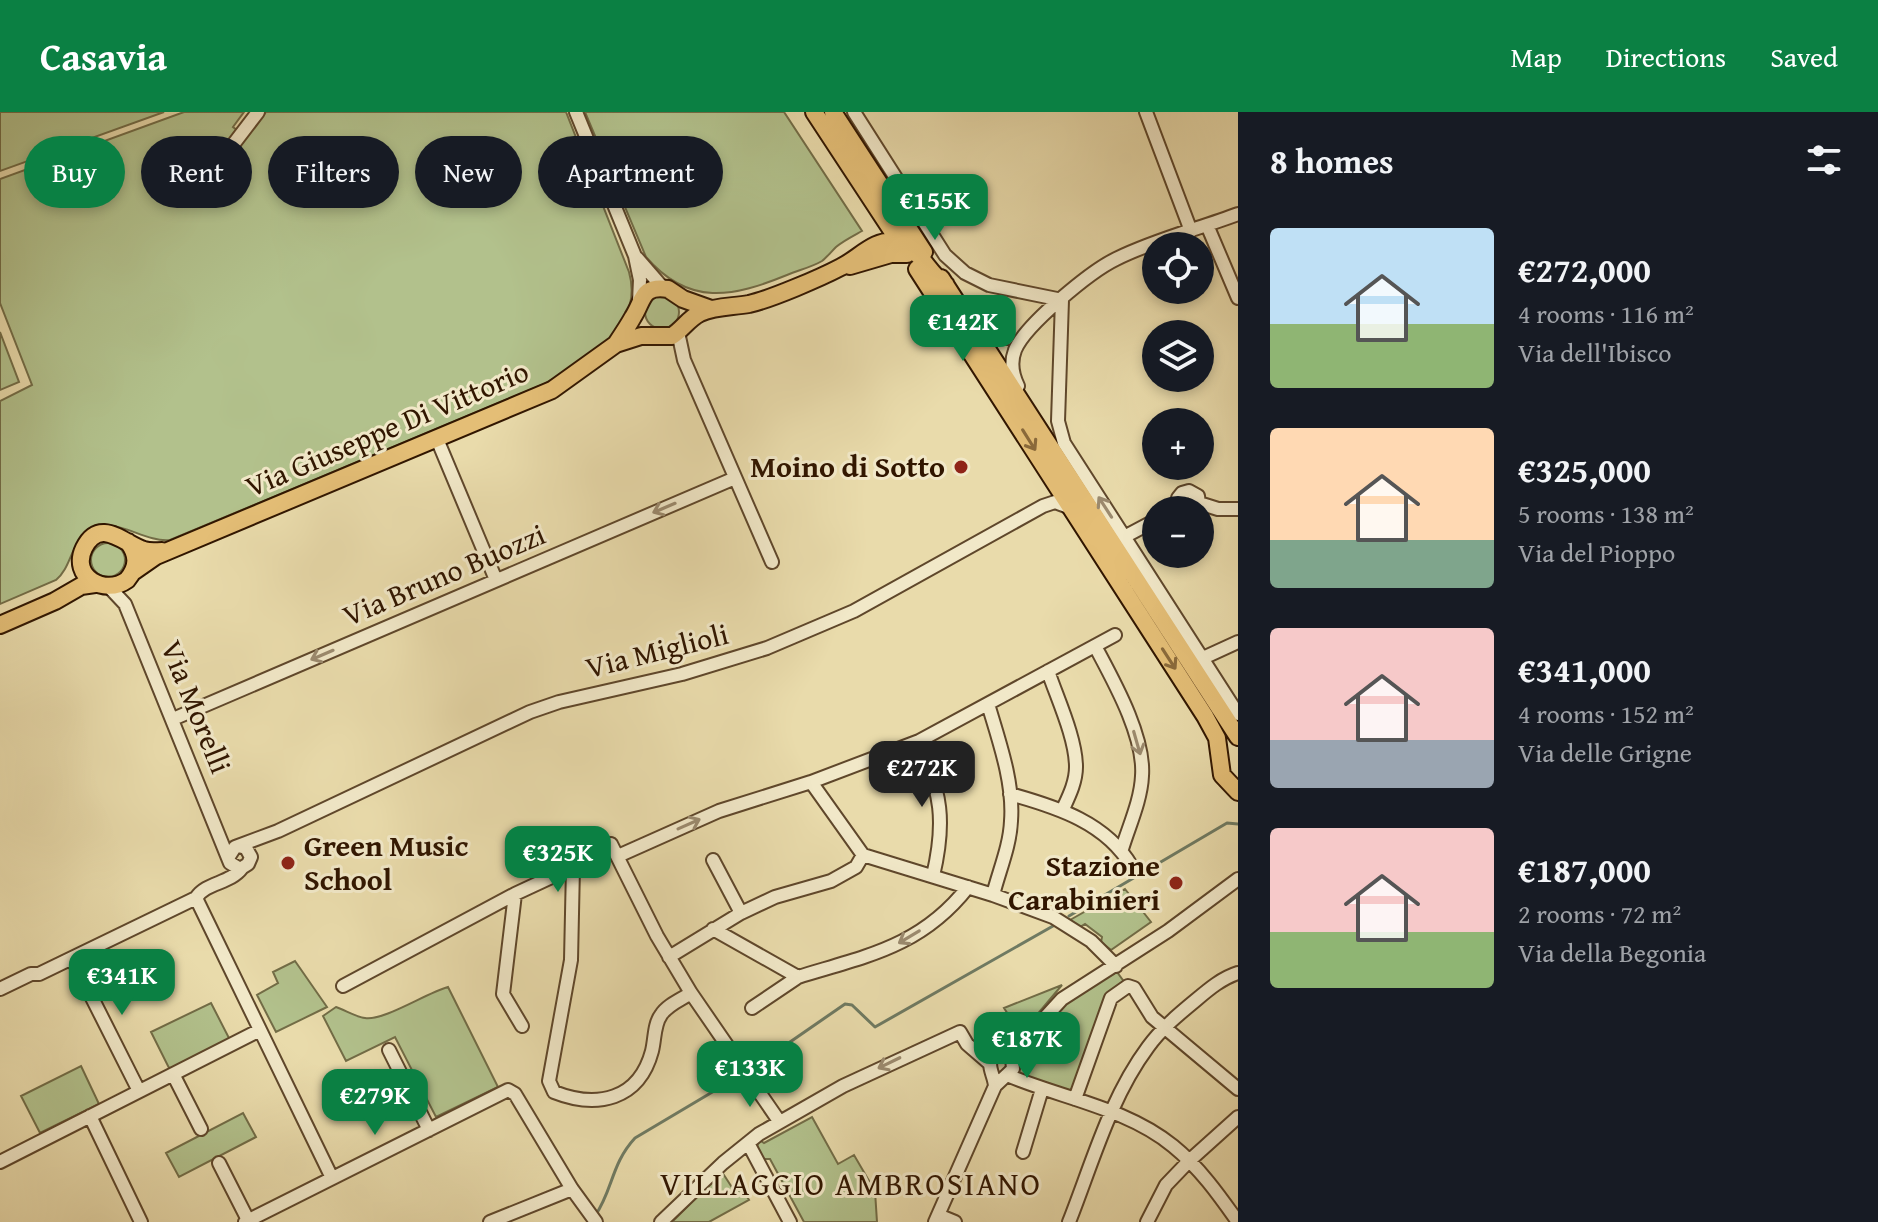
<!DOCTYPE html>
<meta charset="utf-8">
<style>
body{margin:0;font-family:"Gentium Book Plus",serif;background:#242831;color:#f1f3f6;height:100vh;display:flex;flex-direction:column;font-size:30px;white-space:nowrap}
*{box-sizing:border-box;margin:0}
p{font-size:26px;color:#9ea1a6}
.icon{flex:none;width:44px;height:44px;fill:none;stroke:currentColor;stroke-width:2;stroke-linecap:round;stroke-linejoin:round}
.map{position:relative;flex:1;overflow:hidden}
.side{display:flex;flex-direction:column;background:#171b24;width:640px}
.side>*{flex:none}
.banner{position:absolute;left:24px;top:24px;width:760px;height:72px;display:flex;gap:16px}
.tools{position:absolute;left:1142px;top:120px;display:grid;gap:16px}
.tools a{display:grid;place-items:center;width:72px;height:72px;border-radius:50%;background:#171b24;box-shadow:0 4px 12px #0003;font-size:40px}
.price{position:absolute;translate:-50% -68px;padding:0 18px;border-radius:16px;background:#0b8043;color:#fff;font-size:26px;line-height:52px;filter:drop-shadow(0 2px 4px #0008)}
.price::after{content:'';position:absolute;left:50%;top:48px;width:24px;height:18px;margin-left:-12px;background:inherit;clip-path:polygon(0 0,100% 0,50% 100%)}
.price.active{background:#222;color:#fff}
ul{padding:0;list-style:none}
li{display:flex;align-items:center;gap:24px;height:200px;padding:0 32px}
li span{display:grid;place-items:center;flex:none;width:224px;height:160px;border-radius:8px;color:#555}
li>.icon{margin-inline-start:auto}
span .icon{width:96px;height:96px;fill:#fffc;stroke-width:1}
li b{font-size:34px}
h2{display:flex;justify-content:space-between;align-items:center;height:96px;padding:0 32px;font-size:34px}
.pill{padding:0 28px;border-radius:36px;background:#171b24;box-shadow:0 4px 12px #0003;font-size:28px;line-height:72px}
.pill.active{background:#0b8043;color:#fff}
header{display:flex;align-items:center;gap:48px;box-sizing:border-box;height:112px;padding:0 40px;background:#0b8043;color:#fff}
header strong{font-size:38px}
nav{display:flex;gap:44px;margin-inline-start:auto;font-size:28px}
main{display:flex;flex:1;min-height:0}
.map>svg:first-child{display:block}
.green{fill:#b2c18c;stroke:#726c46;stroke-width:2}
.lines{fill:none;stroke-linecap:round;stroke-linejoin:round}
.stream{stroke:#6f7a62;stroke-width:3}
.minor-casing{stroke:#5f472b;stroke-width:16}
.major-casing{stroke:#311600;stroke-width:20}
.minor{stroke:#f1e8c8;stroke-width:12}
.major{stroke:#e4be76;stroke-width:16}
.oneway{stroke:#8a6a3b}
.oneway2{stroke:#9b8a6e}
.poi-dot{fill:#8f2418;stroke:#f1e8c8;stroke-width:3}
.labels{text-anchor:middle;stroke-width:6;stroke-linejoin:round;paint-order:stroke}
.street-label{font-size:30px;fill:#311600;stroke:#f1e8c8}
.poi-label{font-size:30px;font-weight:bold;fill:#311600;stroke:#f1e8c8;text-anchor:end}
.neighbourhood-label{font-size:32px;letter-spacing:2px;fill:#311600;stroke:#f1e8c8}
</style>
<header>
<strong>Casavia</strong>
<nav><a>Map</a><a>Directions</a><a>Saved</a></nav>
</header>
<main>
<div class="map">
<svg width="1238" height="1110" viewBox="0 0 1238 1110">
<rect width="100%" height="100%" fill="#e9dbab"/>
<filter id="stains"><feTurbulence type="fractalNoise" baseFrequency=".0025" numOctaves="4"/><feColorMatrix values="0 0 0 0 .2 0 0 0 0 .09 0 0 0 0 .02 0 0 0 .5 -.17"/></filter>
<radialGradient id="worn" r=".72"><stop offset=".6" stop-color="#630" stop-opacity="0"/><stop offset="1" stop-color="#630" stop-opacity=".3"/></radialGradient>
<path class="green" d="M0,0H164L0,59Z
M184,0H244L233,15L246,25L266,0H566L629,160C645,216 586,249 544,272L170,428C139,431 110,396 82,425C70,438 70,456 56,468L0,492V289L32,273L0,191V67Z
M585,0H784L862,119C853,124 843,129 836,135C831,140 827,145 822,149C812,155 799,158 787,163C733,185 689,195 646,145Z
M645 200a17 17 0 1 1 34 0a17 17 0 1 1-34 0Z
M0,220L19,270L0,278Z
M91 448a17 17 0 1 1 34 0a17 17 0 1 1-34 0Z
M1125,777L1151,810L1111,838L1101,830L1102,825L1085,812L1080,815L1070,808Z
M295,849L327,895L276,920L257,883L278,871L273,860Z
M1117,860L1125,871L1114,878L1074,981L1017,961L1018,942L1066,889Z
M1062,873L1008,937L986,941L974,932L979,927L983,931L990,926L996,932L1015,913L1004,896Z
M448,875L498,975L436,1005L395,925L346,949L323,904L336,895C345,898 356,905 365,906C384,909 426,881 448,875Z
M211,891L230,928L170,958L151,920Z
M81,954L99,992L40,1021L21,984Z
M243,1001L256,1025L179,1065L166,1041Z
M812,1005L838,1052L854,1043L875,1079L877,1110H804L770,1047H761L757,1038L758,1027L764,1031Z
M722,1060L735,1080L742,1077L749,1088L709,1110H672Z"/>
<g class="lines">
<path class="stream" d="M1069,804L1227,711L1238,712
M748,959L845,892L852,893L875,915L1053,814
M595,1104C613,1078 611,1052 635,1026L741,963"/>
<g class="minor-casing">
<path id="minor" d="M576,0L635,144L640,168L639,189
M854,0L945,143L965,161L989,173L1062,188
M1146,0L1191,119
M216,55L258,0
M1207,113L1238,186
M637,146L663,176
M1062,188L1058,309L1064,331L1238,602
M977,209L987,222L1007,226
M678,220L684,248L772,450
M1018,274C1012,262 1010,251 1015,238C1025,213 1091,159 1116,147C1154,128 1198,117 1238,102
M437,327L496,468
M1181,398L1178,386L1182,381L1189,379L1198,384L1199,391L1218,397H1238
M1124,425L1156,408
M109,475L125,492L230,751L240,757L248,752L251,745L246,736L239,734
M1095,534C1113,568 1145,624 1142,664C1141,688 1129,714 1122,737
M1203,546L1238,530
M1048,559C1057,586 1076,626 1076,655C1076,670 1069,684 1063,697
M988,592C999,629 1014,671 1011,709C1010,734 999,759 993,783
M173,607L735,366
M919,629C941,681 946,709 933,764
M811,670L863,743L993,783L1053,805L1091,829L1116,854
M1010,682C1057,695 1107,711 1132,755
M618,744L719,699L811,670L919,629L1115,523
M228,746L235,735L278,719L530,600L559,590L682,562L767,536L854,499L1043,394L1055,390L1071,396
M713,748L741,801
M573,755L571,848L549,969L554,980C597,997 639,988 652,939C655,927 654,912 661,903C667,893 682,887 691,881
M515,782L503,882L522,914
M196,786L332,1066
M713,817L798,865C866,844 921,835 968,775
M669,845L741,801L775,785L831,769L856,755L863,743
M72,846L139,979
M343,874L515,782L573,755L611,732L657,824L691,881L779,1009
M0,877L31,862H39L196,786C206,770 230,772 242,756
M752,896L798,865
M389,938L429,1018
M1007,941L1018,935L1062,887L1168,819L1238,767
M173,962L201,1017
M1007,963C1061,986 1127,996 1173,1034C1199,1055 1219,1083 1238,1110
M1075,987L1111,886L1128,874L1134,876L1152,905L1238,977
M90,1004L141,1110
M748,1031L790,1110
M1023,1040L1042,977
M0,1050L260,918
M219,1051L248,1108
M938,1103L955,1110
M245,1110L508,978L515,982L572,1077L596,1110
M490,1110L572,1077
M661,1110L723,1051L759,1022L843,974L960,920L967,932L989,951
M935,1110L995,974L1013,957L1012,946L1007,941H996C984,952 994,961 995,974
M1069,1110C1092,1052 1110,986 1148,935C1161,917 1179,902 1196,888C1209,877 1222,866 1238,861
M1147,1110L1166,1073L1189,1049L1238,1005"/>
</g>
<g class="major-casing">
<path id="major" d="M814,0L902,134
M833,0L924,140
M850,154L891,142H907
M917,157L1205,604L1217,626L1222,663L1238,680
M941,166L1238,625
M616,232C622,223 628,214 633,205C644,188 641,173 668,177L683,187L711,197
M128,430C138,443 138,455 127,468C105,484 70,465 84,436C100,404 124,432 144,438C150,440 156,439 162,439
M133,460L156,444L552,278L616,232L641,224H672C683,217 688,207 700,201C716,194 732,195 749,192C771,187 820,166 841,155C858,147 875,126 896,130C921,135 926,160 946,173
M0,513L55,489L81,474L95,472"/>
</g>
<use href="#minor" class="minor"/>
<use href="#major" class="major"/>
</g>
<defs><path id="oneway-shaft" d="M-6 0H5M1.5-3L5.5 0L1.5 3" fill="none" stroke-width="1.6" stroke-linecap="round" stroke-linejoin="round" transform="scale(2)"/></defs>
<g class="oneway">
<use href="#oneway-shaft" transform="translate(1029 328) rotate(58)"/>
<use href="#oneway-shaft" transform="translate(1169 547) rotate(57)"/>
</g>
<g class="oneway2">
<use href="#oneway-shaft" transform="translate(1105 395) rotate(-123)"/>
<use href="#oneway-shaft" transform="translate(664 396) rotate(157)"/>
<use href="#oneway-shaft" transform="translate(322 543) rotate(157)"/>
<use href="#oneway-shaft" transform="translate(1137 631) rotate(74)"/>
<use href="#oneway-shaft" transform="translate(689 712) rotate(-24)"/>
<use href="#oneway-shaft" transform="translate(909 825) rotate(149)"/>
<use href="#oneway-shaft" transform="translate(889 951) rotate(154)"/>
</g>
<g class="poi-dot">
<circle cx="961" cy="355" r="8"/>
<circle cx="288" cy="751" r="8"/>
<circle cx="1176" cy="771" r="8"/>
</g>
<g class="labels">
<g class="street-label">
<text transform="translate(387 317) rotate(-23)" y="10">Via Giuseppe Di Vittorio</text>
<text transform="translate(444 463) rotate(-23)" y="10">Via Bruno Buozzi</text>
<text transform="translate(657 539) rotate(-14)" y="10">Via Miglioli</text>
<text transform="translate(196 595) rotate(68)" y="10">Via Morelli</text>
</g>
<g class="poi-label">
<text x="945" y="365">Moino di Sotto</text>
<text x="304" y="744" text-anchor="start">Green Music<tspan x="304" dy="34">School</tspan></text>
<text x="1160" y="764">Stazione<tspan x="1160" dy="34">Carabinieri</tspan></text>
</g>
<g class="neighbourhood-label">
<text x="851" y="1083">VILLAGGIO AMBROSIANO</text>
</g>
</g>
<rect width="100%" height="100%" filter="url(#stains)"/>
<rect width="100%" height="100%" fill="url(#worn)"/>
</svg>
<div class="tools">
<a><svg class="icon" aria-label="locate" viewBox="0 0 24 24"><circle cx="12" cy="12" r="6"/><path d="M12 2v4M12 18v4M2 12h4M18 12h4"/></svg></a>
<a><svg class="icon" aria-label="layers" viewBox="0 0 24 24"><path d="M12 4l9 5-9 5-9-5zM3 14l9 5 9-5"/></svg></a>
<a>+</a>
<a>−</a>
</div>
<b class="price" style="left:935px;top:130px">€155K</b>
<b class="price" style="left:963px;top:251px">€142K</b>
<b class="price active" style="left:922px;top:697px">€272K</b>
<b class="price" style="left:558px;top:782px">€325K</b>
<b class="price" style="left:122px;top:905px">€341K</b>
<b class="price" style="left:1027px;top:968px">€187K</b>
<b class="price" style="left:750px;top:997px">€133K</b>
<b class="price" style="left:375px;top:1025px">€279K</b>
<div class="banner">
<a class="pill active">Buy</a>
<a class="pill">Rent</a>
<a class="pill">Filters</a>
<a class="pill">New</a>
<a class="pill">Apartment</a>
</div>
</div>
<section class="side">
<h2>8 homes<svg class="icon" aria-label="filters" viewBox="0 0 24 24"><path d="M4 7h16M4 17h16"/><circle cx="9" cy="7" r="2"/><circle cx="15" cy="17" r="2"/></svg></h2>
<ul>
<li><span style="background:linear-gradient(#bfe0f5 60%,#8fb573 0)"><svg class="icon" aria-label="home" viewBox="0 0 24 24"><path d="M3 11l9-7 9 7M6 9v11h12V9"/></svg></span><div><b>€272,000</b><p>4 rooms · 116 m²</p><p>Via dell'Ibisco</p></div></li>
<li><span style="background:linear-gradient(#ffd9b3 70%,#7fa58c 0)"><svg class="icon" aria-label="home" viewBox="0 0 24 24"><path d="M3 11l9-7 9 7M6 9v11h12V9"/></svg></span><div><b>€325,000</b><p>5 rooms · 138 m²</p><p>Via del Pioppo</p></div></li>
<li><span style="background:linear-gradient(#f6c9c9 70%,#9aa5b1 0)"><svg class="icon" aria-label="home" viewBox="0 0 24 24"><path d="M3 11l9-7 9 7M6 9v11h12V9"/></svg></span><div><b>€341,000</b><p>4 rooms · 152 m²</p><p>Via delle Grigne</p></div></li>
<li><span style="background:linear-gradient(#f6c9c9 65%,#8fb573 0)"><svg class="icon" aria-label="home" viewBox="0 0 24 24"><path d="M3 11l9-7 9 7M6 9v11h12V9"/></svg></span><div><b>€187,000</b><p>2 rooms · 72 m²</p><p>Via della Begonia</p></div></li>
</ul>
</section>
</main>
